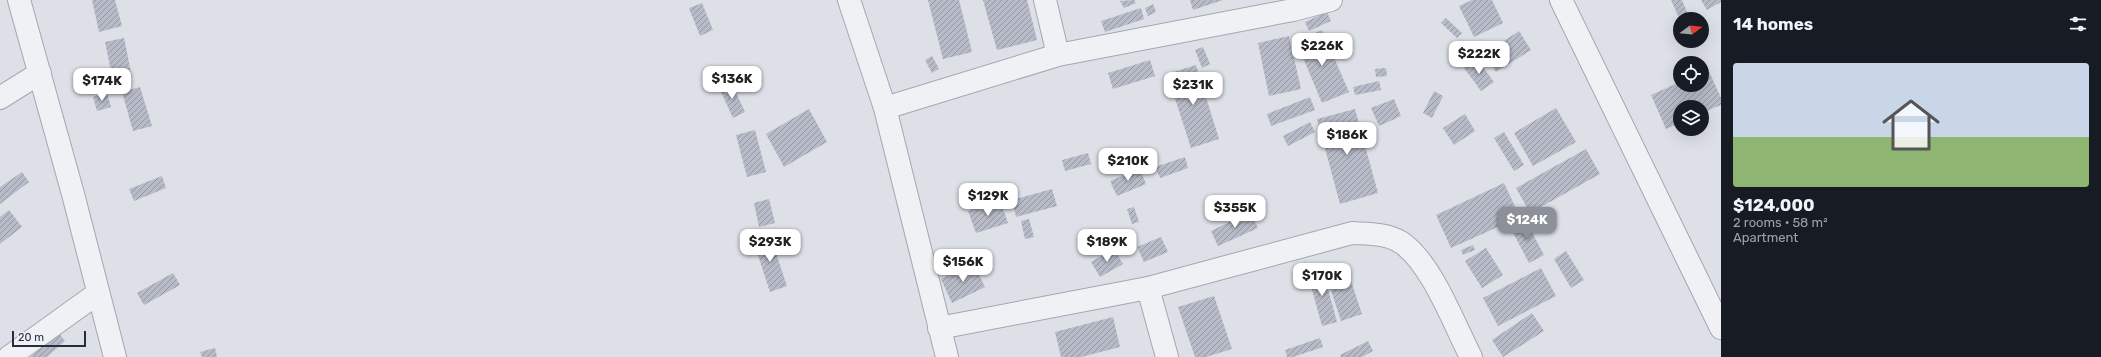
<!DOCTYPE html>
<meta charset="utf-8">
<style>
body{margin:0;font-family:Rubik,sans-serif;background:#20242c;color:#f1f3f6;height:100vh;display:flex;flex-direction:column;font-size:15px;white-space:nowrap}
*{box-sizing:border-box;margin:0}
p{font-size:13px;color:#9ea1a6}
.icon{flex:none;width:22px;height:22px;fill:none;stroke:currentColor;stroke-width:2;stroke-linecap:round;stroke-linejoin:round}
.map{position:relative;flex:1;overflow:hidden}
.details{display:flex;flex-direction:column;background:#171b24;width:380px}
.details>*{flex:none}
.needle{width:26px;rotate:74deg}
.tools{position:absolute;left:1673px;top:12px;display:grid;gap:8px}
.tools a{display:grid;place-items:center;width:36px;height:36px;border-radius:50%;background:#171b24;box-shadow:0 4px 16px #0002;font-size:20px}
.scale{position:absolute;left:12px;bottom:10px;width:74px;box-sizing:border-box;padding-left:4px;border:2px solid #262d3d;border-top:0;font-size:11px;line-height:14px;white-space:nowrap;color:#262d3d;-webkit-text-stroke:3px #eceff5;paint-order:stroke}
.price{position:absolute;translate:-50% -34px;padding:0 9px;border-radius:8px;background:#fff;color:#222;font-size:13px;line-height:26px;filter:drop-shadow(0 1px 2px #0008)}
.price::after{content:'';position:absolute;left:50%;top:24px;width:12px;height:9px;margin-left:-6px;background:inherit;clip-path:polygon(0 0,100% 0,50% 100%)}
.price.current{background:#8c9099;color:#fff}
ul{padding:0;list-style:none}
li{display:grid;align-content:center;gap:8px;height:212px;padding:0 12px}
li span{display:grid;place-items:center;height:124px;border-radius:4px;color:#555}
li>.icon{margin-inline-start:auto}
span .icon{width:72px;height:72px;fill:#fffc;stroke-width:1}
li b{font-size:17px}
h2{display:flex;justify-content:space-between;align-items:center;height:48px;padding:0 12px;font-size:17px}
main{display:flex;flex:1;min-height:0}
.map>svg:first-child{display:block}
.building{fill:url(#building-hatch)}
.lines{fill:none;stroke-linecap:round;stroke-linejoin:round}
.minor-casing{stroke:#a2a7b1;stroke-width:24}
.minor{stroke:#eff1f5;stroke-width:22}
</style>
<main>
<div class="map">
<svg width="1721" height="357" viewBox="0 0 1721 357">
<defs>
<pattern id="building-hatch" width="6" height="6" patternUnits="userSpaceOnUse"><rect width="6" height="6" fill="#b7bbc7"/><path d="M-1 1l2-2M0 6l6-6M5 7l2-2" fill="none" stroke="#9598a3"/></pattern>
</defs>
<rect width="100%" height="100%" fill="#dde0e7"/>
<path class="building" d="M92,0H115L122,26L99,32Z
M928,0H959L972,52L943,59Z
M983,0H1027L1037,40L997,50Z
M1134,0L1136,3L1124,8L1120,1Z
M1190,0H1223L1193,10Z
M1472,0H1492L1503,23L1474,37L1459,6Z
M1671,0H1682L1688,15L1679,18Z
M1701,0H1721V2L1707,10Z
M702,3L713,30L700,36L689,8Z
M1153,4L1156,12L1148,16L1145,8Z
M1141,8L1144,19L1105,32L1101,21Z
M1327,12L1331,21L1309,31L1305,22Z
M1446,18L1462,33L1457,38L1441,23Z
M1322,30L1349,92L1322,103L1296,41Z
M1519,31L1531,50L1496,72L1484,54Z
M1289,36L1301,89L1269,96L1258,43Z
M124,38L132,77L113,81L105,42Z
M1203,47L1210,64L1202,68L1195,50Z
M932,56L939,69L932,73L925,60Z
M1476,58L1494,82L1481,91L1464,68Z
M1150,60L1155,76L1113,89L1108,73Z
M1196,65L1219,139L1191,148L1167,74Z
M1386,68L1387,76L1376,77L1375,69Z
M1708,69L1721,98V105L1702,113V107H1680V123L1666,129L1651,95L1680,82V85H1702V72Z
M1379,81L1381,90L1355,95L1353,87Z
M731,82L745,112L733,118L719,88Z
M140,87L152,126L133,131L122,92Z
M1434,91L1443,96L1432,118L1423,113Z
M107,93L111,107L97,111L93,97Z
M1310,97L1315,110L1271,126L1267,114Z
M1394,99L1401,116L1379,126L1371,108Z
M1556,108L1576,142L1533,166L1514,133Z
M809,109L827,142L784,167L766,134Z
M1355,109L1378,193L1340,204L1317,119Z
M1465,114L1475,131L1454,145L1443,128Z
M1310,122L1315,132L1288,146L1283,136Z
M755,130L766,172L747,177L736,135Z
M1504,132L1524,165L1514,171L1494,138Z
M1586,149L1600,174L1530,213L1516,188Z
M1088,153L1091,164L1065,171L1062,160Z
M1185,157L1188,168L1160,178L1155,167Z
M1140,169L1146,184L1117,196L1110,181Z
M22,172L29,182L0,204V187Z
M162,176L166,188L134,201L129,189Z
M1504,183L1520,217L1451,248L1436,215Z
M1052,189L1057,206L1016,217L1012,200Z
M769,199L775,223L759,227L754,203Z
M1000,200L1008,223L976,233L968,211Z
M1134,207L1139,222L1132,224L1127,209Z
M9,210L22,227L0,244V217Z
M1250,212L1258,228L1218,246L1211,231Z
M1029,219L1034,237L1025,239L1021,221Z
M1525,219L1544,255L1529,263L1510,227Z
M770,235L787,286L770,292L753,240Z
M1161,237L1168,252L1144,262L1137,247Z
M1473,245L1475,250L1463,255L1461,250Z
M1486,248L1503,275L1482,288L1465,261Z
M1114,249L1123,264L1100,277L1091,262Z
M1566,251L1584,280L1571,288L1554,259Z
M1345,263L1362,314L1341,321L1324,269Z
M974,264L985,287L952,303L941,279Z
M1322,267L1337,322L1322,326L1307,272Z
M1541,268L1556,296L1498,326L1483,298Z
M173,273L180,285L144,305L137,293Z
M1214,296L1232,349L1206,357H1195L1178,307Z
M1532,313L1544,331L1503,357L1492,340Z
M1113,317L1120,347L1081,357H1061L1055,332Z
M58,332L65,341L47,357H31Z
M1320,338L1323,347L1293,357H1287L1285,350Z
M1368,341L1373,351L1362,357H1341L1340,355Z
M215,348L217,357H202L200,352Z"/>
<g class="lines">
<g class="minor-casing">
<path id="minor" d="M19,0L73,194L115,357
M849,0L885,108L947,357
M1045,0L1058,55
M1561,0L1721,328
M0,98L40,73
M885,108L1058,55L1293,10L1331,0
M1148,288L1167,357
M939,328L1148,288L1352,233C1369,234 1387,233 1402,243C1432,264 1454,324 1471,357
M9,357L98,293"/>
</g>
<use href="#minor" class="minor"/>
</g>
</svg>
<div class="tools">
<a><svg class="needle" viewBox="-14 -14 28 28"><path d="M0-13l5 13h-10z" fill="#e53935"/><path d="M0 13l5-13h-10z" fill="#9ea1a6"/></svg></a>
<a><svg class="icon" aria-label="locate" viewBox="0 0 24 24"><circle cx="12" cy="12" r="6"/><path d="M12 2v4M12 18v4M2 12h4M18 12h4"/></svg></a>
<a><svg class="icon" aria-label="layers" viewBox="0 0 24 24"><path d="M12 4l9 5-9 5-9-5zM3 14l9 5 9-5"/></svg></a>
</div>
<div class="scale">20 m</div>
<b class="price" style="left:1322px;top:67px">$226K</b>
<b class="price" style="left:1479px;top:75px">$222K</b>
<b class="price" style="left:732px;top:100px">$136K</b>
<b class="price" style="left:102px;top:102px">$174K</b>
<b class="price" style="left:1193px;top:106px">$231K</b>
<b class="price" style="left:1347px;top:156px">$186K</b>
<b class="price" style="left:1128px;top:182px">$210K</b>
<b class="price" style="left:988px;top:217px">$129K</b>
<b class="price" style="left:1235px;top:229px">$355K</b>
<b class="price current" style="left:1527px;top:241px">$124K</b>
<b class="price" style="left:770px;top:263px">$293K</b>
<b class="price" style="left:1107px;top:263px">$189K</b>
<b class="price" style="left:963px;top:283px">$156K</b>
<b class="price" style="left:1322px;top:297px">$170K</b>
</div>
<section class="details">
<h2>14 homes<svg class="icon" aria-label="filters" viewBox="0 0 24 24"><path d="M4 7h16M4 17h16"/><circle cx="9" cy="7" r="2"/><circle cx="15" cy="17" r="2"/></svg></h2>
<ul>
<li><span style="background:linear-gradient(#c9d6e8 60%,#8fb573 0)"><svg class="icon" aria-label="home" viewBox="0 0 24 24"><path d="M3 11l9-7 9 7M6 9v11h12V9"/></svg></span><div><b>$124,000</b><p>2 rooms · 58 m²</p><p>Apartment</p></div></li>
</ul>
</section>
</main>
